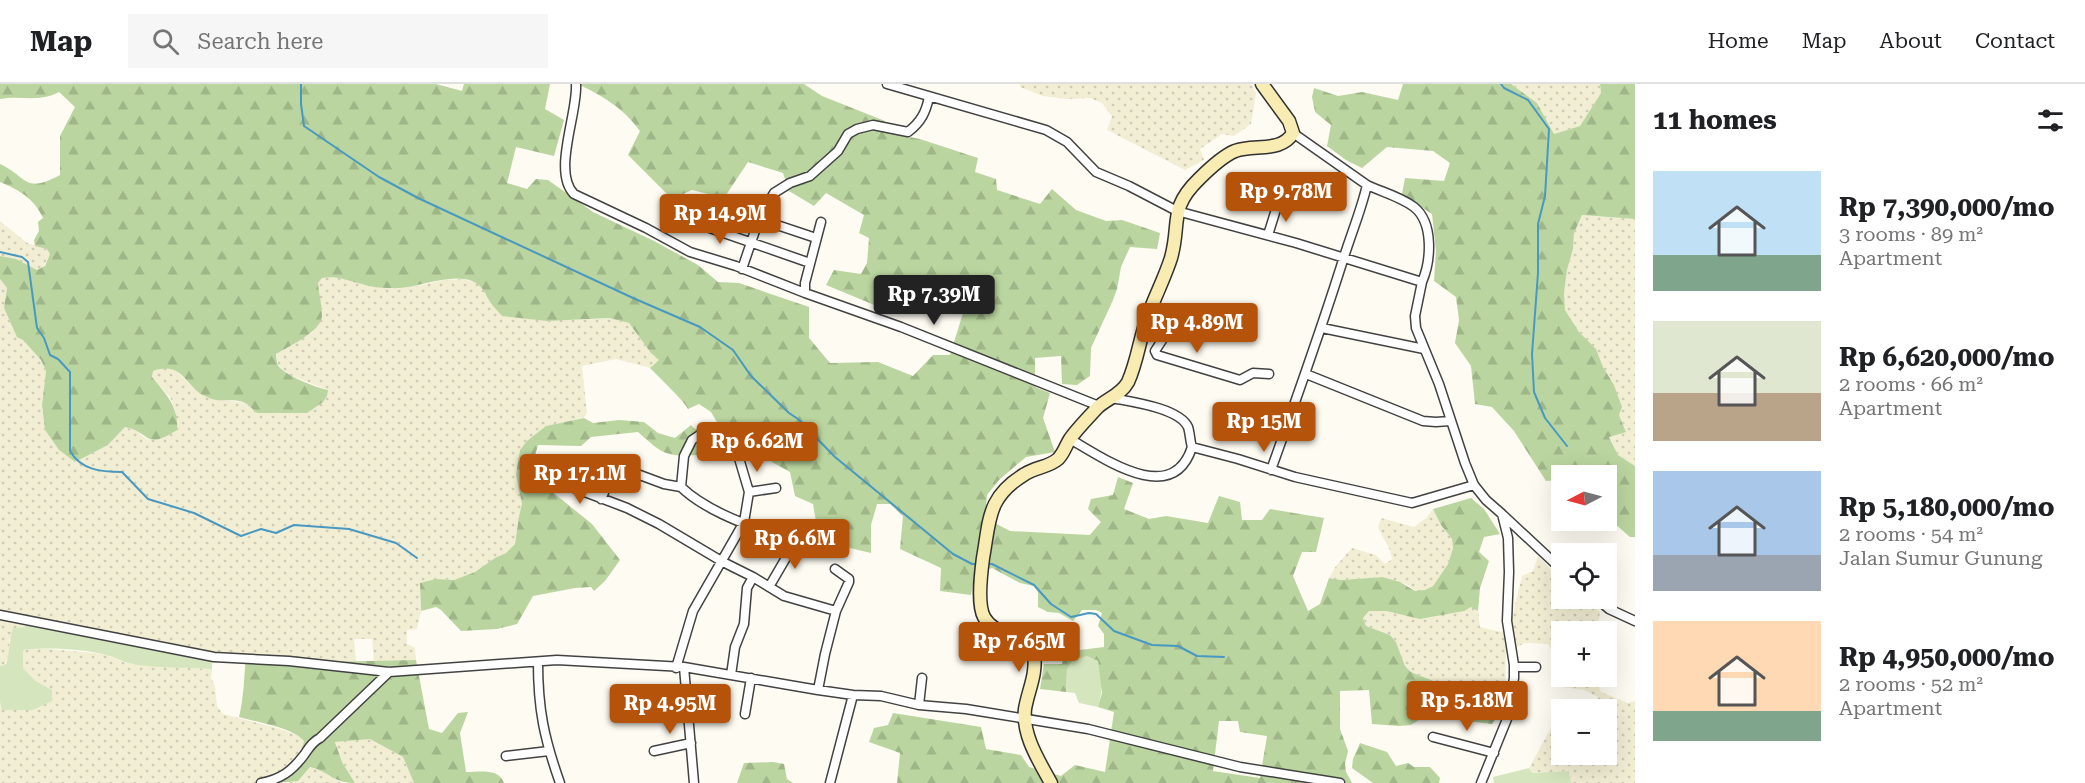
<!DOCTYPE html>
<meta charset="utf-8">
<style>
body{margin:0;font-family:"Roboto Serif",serif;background:#f6f6f6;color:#202124;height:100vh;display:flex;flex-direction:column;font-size:22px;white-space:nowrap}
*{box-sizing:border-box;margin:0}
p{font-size:20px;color:#757577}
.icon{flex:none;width:33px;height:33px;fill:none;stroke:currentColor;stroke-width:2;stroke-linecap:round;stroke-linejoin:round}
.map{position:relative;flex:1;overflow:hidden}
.side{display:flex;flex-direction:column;background:#fff;width:450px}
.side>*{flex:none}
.needle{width:39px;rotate:264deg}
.tools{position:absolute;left:1551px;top:381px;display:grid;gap:12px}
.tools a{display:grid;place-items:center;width:66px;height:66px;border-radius:0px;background:#fff;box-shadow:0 6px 24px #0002;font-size:30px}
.price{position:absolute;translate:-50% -51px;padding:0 14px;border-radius:6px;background:#b45309;color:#fff;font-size:20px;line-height:39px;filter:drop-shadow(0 2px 3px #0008)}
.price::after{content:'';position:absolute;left:50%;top:36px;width:18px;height:14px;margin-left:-9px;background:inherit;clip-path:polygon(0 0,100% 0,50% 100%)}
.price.selected{background:#222;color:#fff}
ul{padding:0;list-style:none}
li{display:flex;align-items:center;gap:18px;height:150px;padding:0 18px}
li span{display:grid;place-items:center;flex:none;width:168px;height:120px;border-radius:0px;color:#555}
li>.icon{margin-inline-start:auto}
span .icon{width:72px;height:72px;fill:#fffc;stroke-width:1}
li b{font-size:26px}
h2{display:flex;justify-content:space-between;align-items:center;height:72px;padding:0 18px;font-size:26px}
header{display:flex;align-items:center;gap:36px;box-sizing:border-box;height:84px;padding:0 30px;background:#fff;border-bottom:2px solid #e0e0e0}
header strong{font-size:28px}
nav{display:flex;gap:33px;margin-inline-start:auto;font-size:21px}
.search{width:420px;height:54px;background:#f6f6f6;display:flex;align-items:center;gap:15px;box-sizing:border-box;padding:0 21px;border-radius:0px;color:#757577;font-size:22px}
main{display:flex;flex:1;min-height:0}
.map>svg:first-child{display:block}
.farmland{fill:url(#farmland-dots)}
.grass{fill:#d5e6be}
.forest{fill:url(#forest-firs);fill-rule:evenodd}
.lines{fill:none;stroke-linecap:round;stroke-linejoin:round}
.stream{stroke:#4899c1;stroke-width:2}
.street-casing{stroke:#424242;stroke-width:11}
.secondary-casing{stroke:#313131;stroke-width:15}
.street{stroke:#fff;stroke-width:8}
.secondary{stroke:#f8ecb3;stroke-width:12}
</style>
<header>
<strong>Map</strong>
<div class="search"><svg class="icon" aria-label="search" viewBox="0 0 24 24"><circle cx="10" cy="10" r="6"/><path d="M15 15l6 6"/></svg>Search here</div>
<nav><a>Home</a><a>Map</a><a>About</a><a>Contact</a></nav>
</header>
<main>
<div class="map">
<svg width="1635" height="699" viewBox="0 0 1635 699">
<defs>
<pattern id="farmland-dots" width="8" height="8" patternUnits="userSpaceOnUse" patternTransform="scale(1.5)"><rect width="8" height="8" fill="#f2eed4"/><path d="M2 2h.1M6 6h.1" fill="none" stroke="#cecbb5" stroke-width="1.8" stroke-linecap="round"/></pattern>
<pattern id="forest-firs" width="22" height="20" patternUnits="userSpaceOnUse" patternTransform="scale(1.5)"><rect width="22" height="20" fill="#bad59f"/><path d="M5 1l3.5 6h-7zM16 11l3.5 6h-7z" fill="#9fb688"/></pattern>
</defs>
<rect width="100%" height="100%" fill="#fefbf2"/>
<path class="farmland" d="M1020,0H1251L1256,9L1251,40L1234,52L1222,50L1200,65L1204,76L1185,86L1107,46L1112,32L1102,19L1090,14L1067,15L1043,12L1020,3Z
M1511,0H1600L1601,9L1580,42L1554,50L1537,19Z
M1582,131L1635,135V382L1618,371L1609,352L1626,347L1619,331L1614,301L1603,283L1596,265L1579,248L1565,226L1564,209L1567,186L1573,165L1574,149Z
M0,137L27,159L47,165L50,170L43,184L37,186L0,172Z
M328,193L347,195L365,201L377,202H419L443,196L464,195L476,199L486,207L490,219L502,232L572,236L609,234L629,239L651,269L660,276L650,284L616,275L582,282L587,329L583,334L546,342L516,391L522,420L519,432L515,460L506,469L496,474L475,488L454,496L436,495L420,513L421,527L417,545L407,546V560L415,564L416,576L374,578L372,555H354L356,578H323L246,572L27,544L9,556L10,568L5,580L0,582V195L7,204L4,224L17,252L23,256L41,276L46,287L42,321L45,346L59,366L75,378L108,361L125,343L137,347L146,355L154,356L172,349L177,340L175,326L170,313L152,293L153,287L163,283L176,286L193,304L208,314L246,319L257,329H304L328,306L292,292L282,285L278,280L276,270L312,249L322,231L318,199L321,194Z
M1433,425L1441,441L1452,455L1453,464L1448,480L1433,502L1425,507H1415L1408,501L1384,493L1341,496L1329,494L1336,482L1352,464L1376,471L1385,480L1392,475L1390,466L1378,444L1381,434L1414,443L1426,434Z
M1538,472L1557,492L1554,520L1569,526L1575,515H1584L1600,528L1597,547L1562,548V592L1600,593L1597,601L1601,608L1628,619L1635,617V699H1571L1569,687L1532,689L1529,684L1552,642L1561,629L1562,670H1606V626L1593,625L1598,613L1584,606L1563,603L1555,572L1548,560L1525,559L1506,568L1505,603L1470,615L1457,613L1436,598L1411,588L1405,582L1396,558L1390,551L1366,542L1363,534L1369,527H1386L1403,531L1428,534L1471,522L1478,527L1480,543L1501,548L1510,542L1522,492L1533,487Z
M38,564L94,569L106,571L126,579L142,581L212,585L211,594L215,602L217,622L223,630L277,644L301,652L305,657L303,663L295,678L272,695L277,699H0V618L2,626H33L46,619L52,606L36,597L23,584V566Z
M370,655L403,673L414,699H355L342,678L335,657Z
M309,683L320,686L342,699H285L298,697Z"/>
<path class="grass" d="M32,536L212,568V585C185,583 155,585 128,579C121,577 114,573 106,571C85,565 45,563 23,566V584L36,597L52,606V617L33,626H2L0,618V582L6,580C10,568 9,556 13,544L27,543Z
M1087,572L1098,577C1102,593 1103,607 1098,623L1079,619L1075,609L1066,608L1067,585L1072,576Z
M1529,684L1532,689L1569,687L1571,699H1494L1493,693Z"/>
<path class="forest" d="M0,0H436L462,7L464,0H550L545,25L564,36L554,72L516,63L507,99L527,105L536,95L548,96L593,128L654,157L698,181L718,198L739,199L809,223V254L830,279L878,278L913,292L933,271H950L963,229L897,202L884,225L826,201L834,186L861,190L867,179L869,154L859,149L864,131L826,109L814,122L789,107L783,89L748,78L724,114L692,106L672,115L628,71L640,47C622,23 604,13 578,0H804L822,12L885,37L889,49L920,55L978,74L975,88L996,95L997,106L1040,120L1052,105L1076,126L1106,137L1122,136L1160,149L1157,165L1130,163L1121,183L1117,205L1113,216L1091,264L1090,292L1077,301L1062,300L1061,272L1035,274V303L1050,309L1043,334L1055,368L1026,373L999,396L987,411L985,434L1010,447L1090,451L1101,438L1088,425L1091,415L1113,411L1118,393L1133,399L1124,425L1149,435L1166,432L1208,439L1219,412L1240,418L1242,436H1262L1270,425L1324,434L1316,468H1302L1293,492L1308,527L1320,520L1329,494L1341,496L1383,493L1400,498L1415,507L1425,506L1433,502L1448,480L1453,464L1452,455L1441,441L1433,425L1471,414L1484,425L1500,450L1484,453L1479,468L1489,477L1480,504L1478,527L1471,523L1464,527L1420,535L1386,527H1369L1363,534L1366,542L1390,551L1396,558L1405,582L1411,588L1436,598L1457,613L1470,615L1505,603L1502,625L1492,640L1425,632L1411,641L1399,642L1372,640L1369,606L1340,607V645L1348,667L1345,680L1346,688L1352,699H897L900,669L869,658L874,644L888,641L893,629L981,643L986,665L1021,671L1029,683L1061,692L1075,681L1105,688L1114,628L1098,623L1102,609L1098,577L1087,572L1072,577L1067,585L1066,608L1040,605L1044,580H1062L1064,568L1104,563V550L1098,542L1102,529L1096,526H1082L1073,537L1059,529L1048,528L1038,523V508L1034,502L1020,499L992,484L975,489L971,511L940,507L941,484L900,465L903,432L890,420H877L871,441V469L850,464L835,449L816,438L813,420L795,412L790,388L772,378L758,346L742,344L724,350L711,328L699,320L688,325C685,318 658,292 650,284L659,276L651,269L629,239L609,234L547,237L502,232C498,227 493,223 490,218C485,209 483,202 472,197C448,188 416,206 390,204C381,204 370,203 362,200C348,197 337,191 322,194L318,199C319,210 322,221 322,232C321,248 289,262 276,270C276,271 277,280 278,281C283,291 317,304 328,306L327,312L323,318L307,329H257C254,327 250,322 247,320C236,313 220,319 209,314C184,305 185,276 153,287L152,293C166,310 179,323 177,346C144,367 151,348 125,343L108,361L75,378L59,366L45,346L42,321L46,287L41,276L23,256L17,253L4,224L7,204L0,195V172L16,175L37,186L45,182L50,170L47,165L35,162L34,156L39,147L38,138L43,134C34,114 19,106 0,98V80C29,94 24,110 60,91V52L75,23L59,8C38,19 22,11 0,15ZM1219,637H1238L1240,648L1267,652L1260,694L1213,687Z
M1403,0H1511L1537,19L1554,50L1580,42L1601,9L1600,0H1635V135L1582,131L1574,149L1573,165L1567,186L1564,209L1565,226L1579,248L1596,265L1603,283L1614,301L1622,323L1619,331L1626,348L1609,353L1618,371L1635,382V453H1630L1607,433L1606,392H1562L1561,396L1546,397L1514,347L1492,323L1475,320L1471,282L1455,259L1459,236L1456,213L1434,197L1436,167L1432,130L1402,110L1405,94L1444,97L1450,79L1433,67L1387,63L1362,84L1346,76L1327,62L1331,41L1315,28L1312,13L1314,4L1338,12L1362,8L1398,16Z
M584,334L593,339L619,336L644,338L658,349L675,354L691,341L695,345L711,343L714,353L707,356L697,371C664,373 662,369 638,348L591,353L581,362L538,361L532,382L540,398L592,440L620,476L605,497L594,507L591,503L575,504L533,512L517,540L497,545L461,547L441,526L436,523L421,527L420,499L436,495L454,496L475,488L495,474L506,469L515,460L519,432L522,420L516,391L520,366L527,357L546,342Z
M246,572L323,578L416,576L429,645L442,649L458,629L468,628L460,649L466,688C480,688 499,684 504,699H414L403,673L370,655L335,658L342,678L355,699C333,699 330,688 310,683L298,697L277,699L271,695C287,687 301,675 304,657C294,644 256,638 239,633C244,613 244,593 246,572Z
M1360,659L1387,668L1396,682L1408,679L1414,683H1430L1440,694L1439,699H1373L1352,684L1353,675Z
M773,678L784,680L787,695L793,699H737L744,679Z"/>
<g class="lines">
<path class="stream" d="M301,0V20L304,42L379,93L418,114L633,214L700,243L733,266L751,292L789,329L798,335L835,373L953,470L972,480H978
M1501,0L1504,4L1528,16L1549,45L1545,112L1538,140V189L1532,270L1534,308L1545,334L1567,362
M0,168L22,173L28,178L37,244L44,254L50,271L58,275L70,288V367C81,386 101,388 122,388L148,415L194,429L241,452L261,445L276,449L294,441L349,445L396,459L417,474
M987,480H992L1034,501L1051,520L1071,533L1089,529L1096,530L1114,547L1152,561L1178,562L1197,572L1224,573"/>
<g class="street-casing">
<path id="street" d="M576,0C578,29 552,88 574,110L646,144L690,168L736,182L805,209
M887,0L1046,46L1067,58L1096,88L1129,102L1177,127L1296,159L1422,198L1415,232L1416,244L1439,300L1465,379L1474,401L1486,416L1502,430L1508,454L1509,488L1507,537L1514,581V594L1507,635L1481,699
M1367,101C1382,108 1401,113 1414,123C1434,139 1431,177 1422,198
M759,135L816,154
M821,138L805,199V209L901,243L1099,322
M698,140L810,179
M1268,151L1278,119
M742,185L759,135L774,109L790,99L810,92L838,67L848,50L857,45L873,41L908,48C921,38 926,28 929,13
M1145,242L1166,250L1155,267L1157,271L1240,296L1253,289L1269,290
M1322,244L1424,265
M1306,290L1423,337L1436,338L1450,337
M1112,314C1132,318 1179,324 1188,343C1190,349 1190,357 1192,363
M1070,355C1103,374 1173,424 1192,363L1238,375L1295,393L1412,419L1474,401
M1271,386C1296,316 1321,246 1343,176C1351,150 1361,127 1367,101L1293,49
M569,402L627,424L659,440L723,478L753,493L784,512L836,527
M749,408L776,404
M601,415L615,384H621L664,400L681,403
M1503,431L1562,486
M1596,514L1609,525L1635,537
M0,531L214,573L289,577L389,588L557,576L684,583L818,606L853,611L881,612L919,621L966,625L1088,645L1240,683L1340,699
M538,578C538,625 544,654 560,699
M684,583L694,699
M1515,583H1536
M676,584L693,527L744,438L749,408L733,354L728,349L717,346L701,350L692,356L684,372L681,403C709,430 757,444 792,458L794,460L769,503
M731,591L735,563L744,540L747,504L753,493
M818,606L825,570L836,527L849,498V495L835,485
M919,621L922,594
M745,630L751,594
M1433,653L1494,669
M654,667L691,659
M506,672L549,667
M261,699C281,695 292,687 304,671C309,664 312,658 320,654L389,588
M830,699L853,611"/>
</g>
<g class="secondary-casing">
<path id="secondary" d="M1051,699C1039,677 1022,651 1025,625C1028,607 1037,590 1034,571C1023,554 993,550 984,533C977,520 981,489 983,474C990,435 987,413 1025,390C1036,383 1049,383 1058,375C1064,369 1066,361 1070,355C1077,345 1088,334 1097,324C1106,315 1121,311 1128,298C1138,276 1140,251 1149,229C1156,210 1165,193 1171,174C1181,139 1168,125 1199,95C1208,86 1223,72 1235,67C1255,60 1281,69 1293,49L1289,37L1262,0"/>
</g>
<use href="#street" class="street"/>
<use href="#secondary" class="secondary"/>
</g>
</svg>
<div class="tools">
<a><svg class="needle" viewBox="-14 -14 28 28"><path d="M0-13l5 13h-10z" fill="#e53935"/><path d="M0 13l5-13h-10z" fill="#757577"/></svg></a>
<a><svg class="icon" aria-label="locate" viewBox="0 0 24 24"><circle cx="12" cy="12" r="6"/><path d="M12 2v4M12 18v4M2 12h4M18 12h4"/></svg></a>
<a>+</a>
<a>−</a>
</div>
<b class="price" style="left:1286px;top:139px">Rp 9.78M</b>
<b class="price" style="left:720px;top:161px">Rp 14.9M</b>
<b class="price selected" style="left:934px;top:242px">Rp 7.39M</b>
<b class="price" style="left:1197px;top:270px">Rp 4.89M</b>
<b class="price" style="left:1264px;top:369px">Rp 15M</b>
<b class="price" style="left:757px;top:389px">Rp 6.62M</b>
<b class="price" style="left:580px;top:421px">Rp 17.1M</b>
<b class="price" style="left:795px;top:486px">Rp 6.6M</b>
<b class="price" style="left:1019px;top:589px">Rp 7.65M</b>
<b class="price" style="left:1467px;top:648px">Rp 5.18M</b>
<b class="price" style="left:670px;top:651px">Rp 4.95M</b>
</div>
<section class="side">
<h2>11 homes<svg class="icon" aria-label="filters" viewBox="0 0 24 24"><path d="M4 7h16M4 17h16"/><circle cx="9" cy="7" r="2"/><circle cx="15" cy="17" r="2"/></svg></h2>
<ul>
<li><span style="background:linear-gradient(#bfe0f5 70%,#7fa58c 0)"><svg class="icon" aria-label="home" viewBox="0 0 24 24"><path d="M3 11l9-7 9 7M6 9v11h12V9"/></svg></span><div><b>Rp 7,390,000/mo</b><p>3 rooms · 89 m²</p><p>Apartment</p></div></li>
<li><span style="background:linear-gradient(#dfe7d0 60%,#b9a48a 0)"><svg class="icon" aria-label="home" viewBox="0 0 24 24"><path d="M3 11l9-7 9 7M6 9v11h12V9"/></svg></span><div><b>Rp 6,620,000/mo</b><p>2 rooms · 66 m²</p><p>Apartment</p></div></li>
<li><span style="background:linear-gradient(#a9c7e8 70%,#9aa5b1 0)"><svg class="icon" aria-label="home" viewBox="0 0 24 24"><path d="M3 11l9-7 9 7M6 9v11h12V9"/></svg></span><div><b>Rp 5,180,000/mo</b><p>2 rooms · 54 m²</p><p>Jalan Sumur Gunung</p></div></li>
<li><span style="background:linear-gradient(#ffd9b3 75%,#7fa58c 0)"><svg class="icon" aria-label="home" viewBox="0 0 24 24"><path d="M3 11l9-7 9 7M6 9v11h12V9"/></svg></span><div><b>Rp 4,950,000/mo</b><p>2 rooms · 52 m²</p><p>Apartment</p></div></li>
</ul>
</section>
</main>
